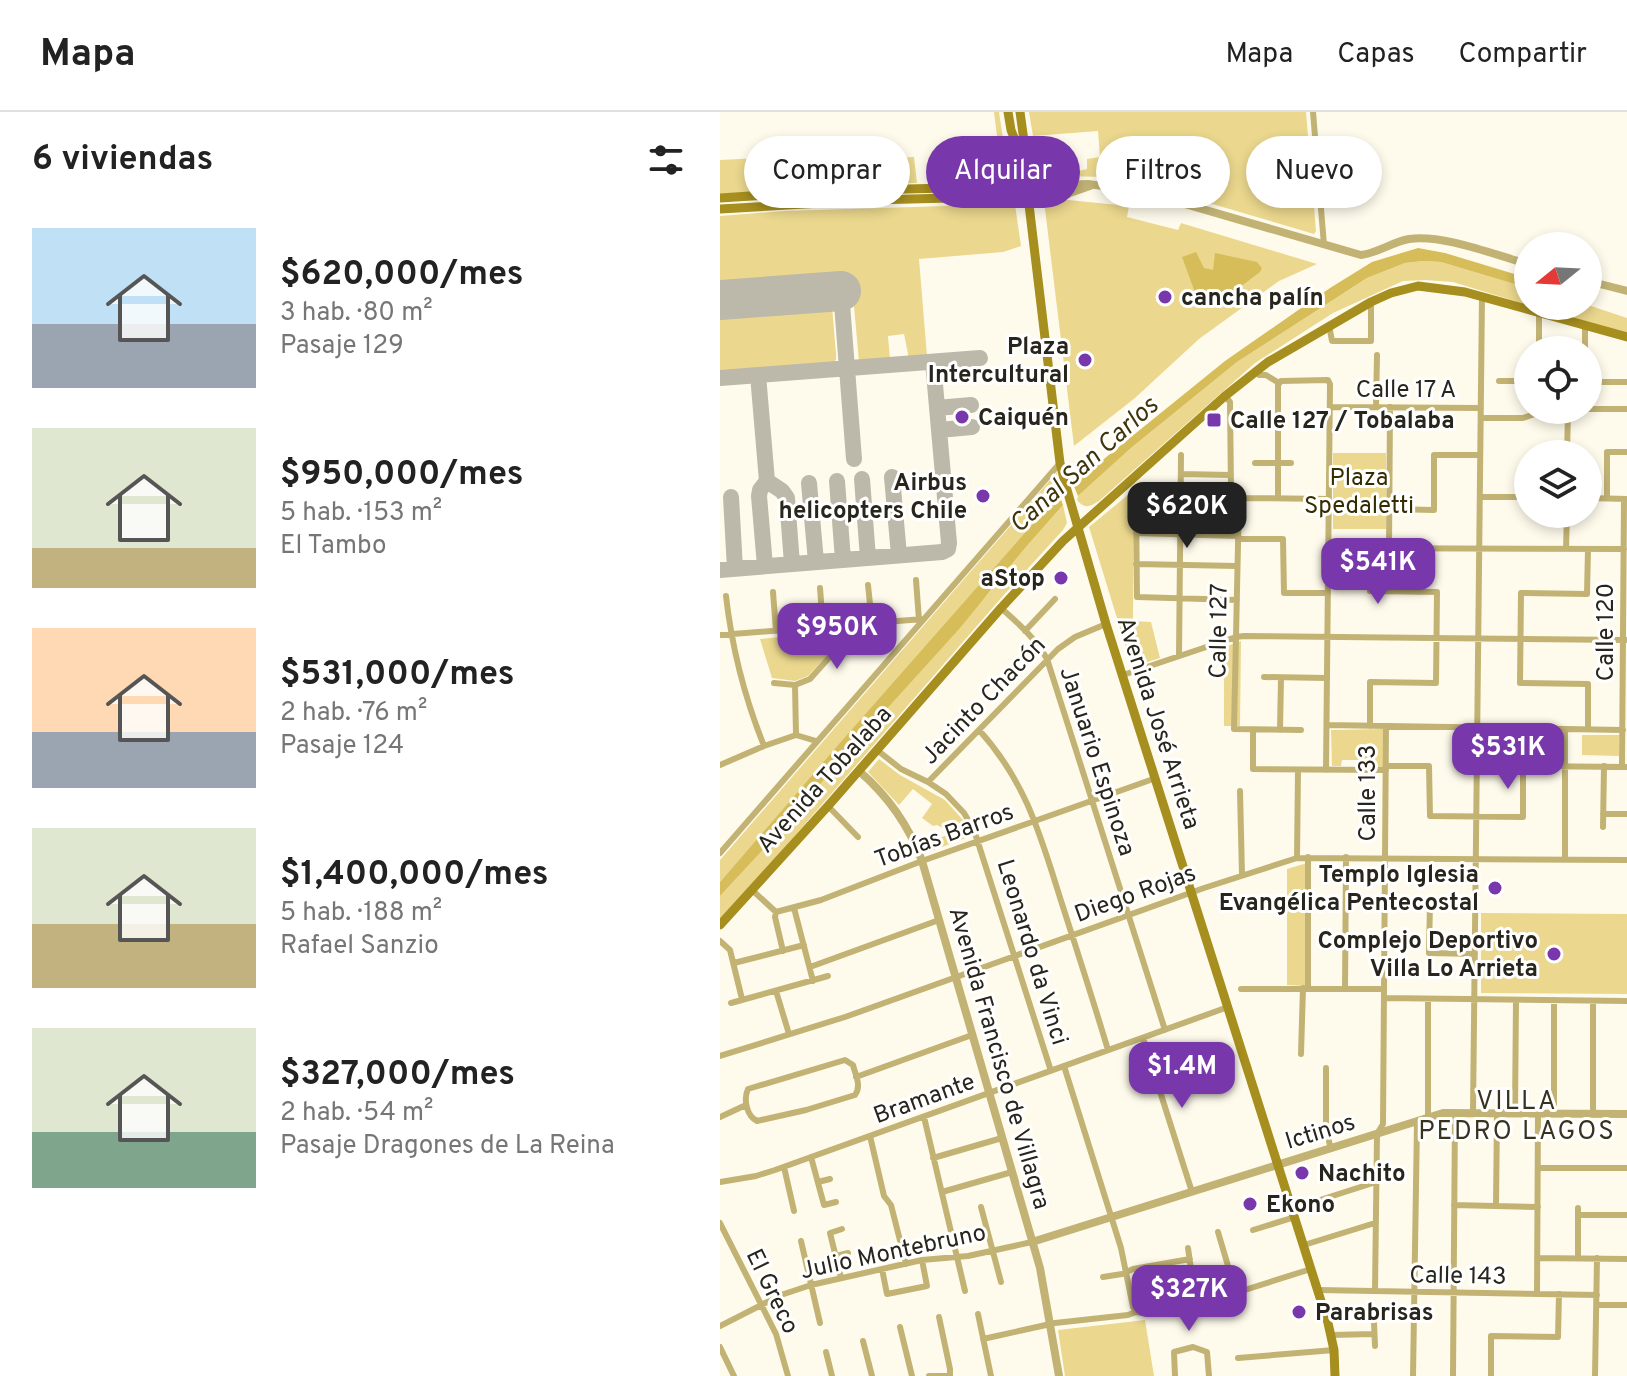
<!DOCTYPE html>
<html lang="es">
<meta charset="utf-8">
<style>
body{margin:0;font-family:Overpass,sans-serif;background:#f2f2f2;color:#222;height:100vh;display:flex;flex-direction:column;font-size:30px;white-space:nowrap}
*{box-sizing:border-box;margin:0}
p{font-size:26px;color:#767676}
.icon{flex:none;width:44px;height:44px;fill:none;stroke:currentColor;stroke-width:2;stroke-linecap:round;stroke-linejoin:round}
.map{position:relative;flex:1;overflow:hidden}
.panel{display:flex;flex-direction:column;background:#fff;width:720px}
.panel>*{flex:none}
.guide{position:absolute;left:24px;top:24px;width:760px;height:72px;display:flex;gap:16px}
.needle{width:52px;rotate:252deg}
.fabs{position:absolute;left:794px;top:120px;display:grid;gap:16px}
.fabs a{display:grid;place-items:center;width:88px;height:88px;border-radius:50%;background:#fff;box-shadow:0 4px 12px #0003;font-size:40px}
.price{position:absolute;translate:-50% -68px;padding:0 18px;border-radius:16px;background:#7838ac;color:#fff;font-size:26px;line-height:52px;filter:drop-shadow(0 2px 4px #0008)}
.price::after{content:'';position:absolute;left:50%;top:48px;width:24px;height:18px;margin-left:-12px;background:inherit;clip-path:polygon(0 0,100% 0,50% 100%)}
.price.current{background:#222;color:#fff}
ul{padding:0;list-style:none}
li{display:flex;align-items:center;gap:24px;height:200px;padding:0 32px}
li span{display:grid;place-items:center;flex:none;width:224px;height:160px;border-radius:0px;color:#555}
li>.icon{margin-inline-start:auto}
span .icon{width:96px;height:96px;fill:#fffc;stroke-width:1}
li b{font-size:34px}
h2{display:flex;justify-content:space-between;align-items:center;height:96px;padding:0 32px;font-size:34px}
.chip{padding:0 28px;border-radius:36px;background:#fff;box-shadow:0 4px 12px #0003;font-size:28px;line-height:72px}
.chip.current{background:#7838ac;color:#fff}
header{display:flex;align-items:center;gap:48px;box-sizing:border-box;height:112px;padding:0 40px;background:#fff;border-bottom:2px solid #e0e0e0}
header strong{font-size:38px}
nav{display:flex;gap:44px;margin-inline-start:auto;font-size:28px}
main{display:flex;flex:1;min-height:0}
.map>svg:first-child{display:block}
.green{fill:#ebd88e}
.water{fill:#d6bd59}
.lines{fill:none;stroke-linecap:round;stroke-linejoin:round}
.taxiway{stroke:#bcb8aa;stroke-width:16}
.runway{stroke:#bcb8aa;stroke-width:40}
.minor{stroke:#c2b375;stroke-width:6}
.tertiary{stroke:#c2b375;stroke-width:8}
.secondary{stroke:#a68e1f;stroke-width:9}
.poi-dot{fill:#7838ac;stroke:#fff;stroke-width:3}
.labels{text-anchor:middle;stroke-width:6;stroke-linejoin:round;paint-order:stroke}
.poi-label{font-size:24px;font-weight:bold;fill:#28251c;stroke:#fff;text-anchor:start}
.street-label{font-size:24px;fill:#28251c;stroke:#fff}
.park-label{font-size:24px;fill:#362c00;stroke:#fff}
.water-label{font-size:26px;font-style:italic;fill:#3f3509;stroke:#fff}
.neighbourhood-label{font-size:26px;letter-spacing:2px;fill:#38331e;stroke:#fff}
</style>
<header>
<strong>Mapa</strong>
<nav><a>Mapa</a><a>Capas</a><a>Compartir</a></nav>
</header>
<main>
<section class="panel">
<h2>6 viviendas<svg class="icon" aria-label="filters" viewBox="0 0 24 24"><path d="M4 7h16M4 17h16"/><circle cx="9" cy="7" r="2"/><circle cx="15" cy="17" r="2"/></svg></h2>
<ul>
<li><span style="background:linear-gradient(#bfe0f5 60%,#9aa5b1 0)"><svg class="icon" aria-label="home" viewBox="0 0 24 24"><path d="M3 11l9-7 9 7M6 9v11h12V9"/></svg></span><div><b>$620,000/mes</b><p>3 hab. · 80 m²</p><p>Pasaje 129</p></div></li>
<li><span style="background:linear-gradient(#dfe7d0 75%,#c2b280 0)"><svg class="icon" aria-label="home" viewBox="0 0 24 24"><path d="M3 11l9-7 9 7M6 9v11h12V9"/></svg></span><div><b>$950,000/mes</b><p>5 hab. · 153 m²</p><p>El Tambo</p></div></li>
<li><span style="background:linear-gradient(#ffd9b3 65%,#9aa5b1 0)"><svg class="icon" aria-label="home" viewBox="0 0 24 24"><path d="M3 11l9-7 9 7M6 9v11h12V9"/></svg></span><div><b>$531,000/mes</b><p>2 hab. · 76 m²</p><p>Pasaje 124</p></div></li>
<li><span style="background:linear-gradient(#dfe7d0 60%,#c2b280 0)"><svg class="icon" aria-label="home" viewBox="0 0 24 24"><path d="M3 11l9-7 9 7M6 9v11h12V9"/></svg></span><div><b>$1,400,000/mes</b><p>5 hab. · 188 m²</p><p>Rafael Sanzio</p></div></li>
<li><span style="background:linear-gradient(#dfe7d0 65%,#7fa58c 0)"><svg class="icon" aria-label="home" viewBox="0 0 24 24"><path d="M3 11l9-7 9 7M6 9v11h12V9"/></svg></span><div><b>$327,000/mes</b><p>2 hab. · 54 m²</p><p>Pasaje Dragones de La Reina</p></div></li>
</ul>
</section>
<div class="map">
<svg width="907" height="1264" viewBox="0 0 907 1264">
<rect width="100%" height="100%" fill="#fffbec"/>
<path class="green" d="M274,0H279L289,65L220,69L217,67L213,46L266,45L278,32Z
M309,0H586L596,119L594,122L421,71L390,65L337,64L367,57V47L380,45L378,19L313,24Z
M57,45L64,78L0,82V48Z
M194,45L197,71L131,72L126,48Z
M348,88L409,94L407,105L458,118L461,111L597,152L559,169L479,227L415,286L354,334L324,89Z
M290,92L295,93L301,134L283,140L199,147L207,244L189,247L184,222L168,224L170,247L139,250L131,161L0,172V104L65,99Z
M703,149L721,150L808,176V193L733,170L705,168L683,169L613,201L535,251L379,389C370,395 364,397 357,388L358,384L411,336L517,250L647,166L685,151Z
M107,190L112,194L116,242V248L112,251L0,260V199Z
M868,193L907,206V222L812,194Z
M613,341H666V417H613Z
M337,360L339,382L117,634L0,770V748Z
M414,378L413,509L431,510L440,546L412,555L369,415Z
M343,393L347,411L343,418L282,485L0,810V784L55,725L104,666L274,475L306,435Z
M129,519L88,564L75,569L52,566L40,527Z
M521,529L520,614H504V535Z
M663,617L664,655H656L655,648H622L621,654H612L611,618Z
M862,623H899V644L862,643Z
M159,647L180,663L225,688L243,708L251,724L204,742L198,733L233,721L217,713L213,714L202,706L212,692L193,677L179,693L148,660Z
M587,751L586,874L567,873V757Z
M761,801L907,802V882L761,881Z
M425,1208L434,1264H345L338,1218Z"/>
<path class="water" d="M698,136L725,141L808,166V176L721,150L703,149L685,151L647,166L517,250L411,336L358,384L353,372L505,249L610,176L652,150Z
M476,140L484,156L493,158L495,141L537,150L542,156L540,160L495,194L484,195L477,186L462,145Z
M339,382L343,393L306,435L240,516L124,644L55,725L0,784V770L117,634Z"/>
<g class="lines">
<path class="taxiway" d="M121,179L134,347
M38,263L47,369L40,378L39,384L45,454
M0,266L260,246
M217,296L251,293
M219,318L252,315
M172,365L179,443
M142,367L148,446
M47,369L62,379L67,386L72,452
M117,369L123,448
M89,371L96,450
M11,385L15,457
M0,458L222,440L228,437L229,431L213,250"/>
<path class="runway" d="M0,188L121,179"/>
<path class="minor" d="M593,0L604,133
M609,213L612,229H651V190
M865,213V238
M819,238V200
M535,259L539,263H546L559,271
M779,269H808
M868,270H907
M505,284L510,290L511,378L513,382L519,386L514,617L581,618
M610,295L761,296
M656,295L657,243
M868,297H907
M761,306H803L818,301L848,300L850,298
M847,342L848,300
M535,351H571
M461,362L511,363
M760,385H808
M519,386L609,387
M558,386V273L561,269L608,268L610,272L606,658
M868,386L907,387
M887,386V340H907
M669,397L714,398V343H760
M416,421L518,424
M518,427H563L564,481H608
M609,436L904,437
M669,437L670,295
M846,437L847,402
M416,452L517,454
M196,468L199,508
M148,473L152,511
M100,476L103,515
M53,480L56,519
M6,484C12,537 24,584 44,634
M517,488L417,485L416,392L519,393
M281,496C298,511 316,527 327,547L445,918
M305,519L335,487
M0,523L203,507
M459,544L461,343
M403,563L516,525L524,524L907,528
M544,565L607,566
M54,571L75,573L90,567L138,513
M75,573L76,623
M607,613L903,618
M650,614V570L716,571L717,480L650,479V436
M845,617V746
M868,617V572L800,571L801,481L867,482L868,437
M259,618C309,673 322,730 344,798C359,845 374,891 388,938
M533,618V657L666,658
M560,618L561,566
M157,638L181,657L208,670L226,682L244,701L254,718L331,959
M0,653L44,634L76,623L96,629
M666,654H709L710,704L803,705V654L907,655
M902,655L904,387
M208,670L338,537L355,525L386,512
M520,679L522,763
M108,694L138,725
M883,702H907
M883,715L884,654
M0,741L340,351
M577,746L578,658
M32,778L56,800L101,788L202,749L436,666
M665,789H710L709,841L755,842
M74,796L93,869
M56,800L55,805L63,839
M0,829L10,838L22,887
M14,851L84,833
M90,855L219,808
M588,876V745
M521,877H664
M625,877L626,745
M56,879L69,922
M664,886L907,889
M708,887V1006
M11,891L108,864
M423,926L472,1080
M581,942L583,876
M0,944L125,905L484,776L577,746L907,748
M125,948L133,953C135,962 142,974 135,983L86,998L37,1009C27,1004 23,988 28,977Z
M344,954L401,1136L413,1195L416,1200
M606,956V1018L611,1037
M136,965L252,923
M753,1000L762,184
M795,1001L796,888
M834,1001V888
M873,1001V889
M0,1005L26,993
M204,1005L245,1179
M150,1024L164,1084L171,1093L186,1152
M91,1045L104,1093L116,1090
M213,1046L282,1026
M64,1055L74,1099
M818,1056H907
M0,1070L36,1064L55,1058L508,895
M98,1070L110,1067
M222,1080L292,1060
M734,1093L818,1095
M776,1094L777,1001
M261,1095L281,1170
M858,1096V1146
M572,1097L656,1070
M858,1103H907
M0,1111L56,1222L68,1264
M533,1118L575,1105
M498,1120L516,1181
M81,1129L100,1211
M584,1133L655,1111
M468,1136L476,1192
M116,1144L128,1141
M817,1146L907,1147
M162,1157L167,1182L207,1174L202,1148
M383,1165L402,1162L413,1157L470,1147
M121,1166L110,1121L122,1117
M598,1178L877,1183
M655,1179L657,1022L663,1012L666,614
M817,1182L818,1001
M877,1193H907
M258,1202L271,1264
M219,1205L230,1257V1264
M654,1210L655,1234
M0,1214L61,1183L91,1173L202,1148L248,1144L312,1130
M180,1215L192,1264
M611,1223L654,1222
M263,1227L335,1211L408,1203L416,1200L422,1201L493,1188L591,1157
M143,1229L152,1264
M0,1235L14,1264
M106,1240L112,1264
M518,1246L614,1238
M209,1264H227
M455,1264L454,1240L473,1235L487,1240L489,1264
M693,1264L697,1010
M733,1264L735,1000
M771,1264V1224L838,1225L839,1182
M875,1264L877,1146"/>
<path class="tertiary" d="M307,74L368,72L420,79L641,143C658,141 672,130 689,127C723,122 775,143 808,152
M308,84L347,82L370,74
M868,169L907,179
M139,659C168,684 189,714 202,749L320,1156L339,1264
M312,1130L723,1001L907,1002"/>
<path class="secondary" d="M288,0L291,18L301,44
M300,0L304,29V51L340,351L345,371L386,512L608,1211L614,1238L615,1264
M0,86L107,79L307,74
M0,97L152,88L308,84
M0,813L108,694L281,496L343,429L505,284L548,250L651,190L671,181L698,174L745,180L907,225"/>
</g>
<g class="poi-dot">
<circle cx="445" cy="185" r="8"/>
<circle cx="365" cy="248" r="8"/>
<circle cx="242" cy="305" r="8"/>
<rect x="486" y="300" width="16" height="16" rx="4"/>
<circle cx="263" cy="384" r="8"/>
<circle cx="341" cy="466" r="8"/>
<circle cx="775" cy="776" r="8"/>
<circle cx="834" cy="842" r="8"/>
<circle cx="582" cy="1061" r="8"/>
<circle cx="530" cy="1092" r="8"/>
<circle cx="579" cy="1200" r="8"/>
</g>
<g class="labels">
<g class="poi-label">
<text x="461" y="193">cancha palín</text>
<text x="349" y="242" text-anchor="end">Plaza<tspan x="349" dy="28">Intercultural</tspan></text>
<text x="258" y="313">Caiquén</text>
<text x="510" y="316">Calle 127 / Tobalaba</text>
<text x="247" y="378" text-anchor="end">Airbus<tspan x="247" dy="28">helicopters Chile</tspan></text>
<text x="325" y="474" text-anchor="end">aStop</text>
<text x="759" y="770" text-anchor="end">Templo Iglesia<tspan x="759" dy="28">Evangélica Pentecostal</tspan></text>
<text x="818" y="836" text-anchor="end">Complejo Deportivo<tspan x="818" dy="28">Villa Lo Arrieta</tspan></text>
<text x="598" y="1069">Nachito</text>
<text x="546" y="1100">Ekono</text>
<text x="595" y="1208">Parabrisas</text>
</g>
<g class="street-label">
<text x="686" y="285">Calle 17 A</text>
<text transform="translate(498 519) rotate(-89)" y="8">Calle 127</text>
<text transform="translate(885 520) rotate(-90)" y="8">Calle 120</text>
<text transform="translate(263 588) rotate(-46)" y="8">Jacinto Chacón</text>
<text transform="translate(439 611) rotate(72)" y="8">Avenida José Arrieta</text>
<text transform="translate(378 649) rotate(72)" y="8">Januario Espinoza</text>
<text transform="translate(104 667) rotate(-48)" y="8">Avenida Tobalaba</text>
<text transform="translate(647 681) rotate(-90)" y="8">Calle 133</text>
<text transform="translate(224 723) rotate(-20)" y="8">Tobías Barros</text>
<text transform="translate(415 781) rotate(-20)" y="8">Diego Rojas</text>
<text transform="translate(313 840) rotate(73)" y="8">Leonardo da Vinci</text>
<text transform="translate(280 946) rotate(74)" y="8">Avenida Francisco de Villagra</text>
<text transform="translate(204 986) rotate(-20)" y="8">Bramante</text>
<text transform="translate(600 1019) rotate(-17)" y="8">Ictinos</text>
<text transform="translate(173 1139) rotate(-12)" y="8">Julio Montebruno</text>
<text transform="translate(738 1163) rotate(1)" y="8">Calle 143</text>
<text transform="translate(53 1179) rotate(64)" y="8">El Greco</text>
</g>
<g class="park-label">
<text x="639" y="373">Plaza<tspan x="639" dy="28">Spedaletti</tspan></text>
</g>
<g class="water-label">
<text transform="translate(363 352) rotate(-42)" y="9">Canal San Carlos</text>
</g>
<g class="neighbourhood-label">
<text x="797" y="997">VILLA<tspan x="797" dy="30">PEDRO LAGOS</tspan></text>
</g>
</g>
</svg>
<div class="fabs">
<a><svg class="needle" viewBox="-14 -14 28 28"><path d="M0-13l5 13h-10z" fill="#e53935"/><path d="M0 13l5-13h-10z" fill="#767676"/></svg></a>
<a><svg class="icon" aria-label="locate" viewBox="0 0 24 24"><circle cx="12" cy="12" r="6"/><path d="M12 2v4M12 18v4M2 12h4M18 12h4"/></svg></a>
<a><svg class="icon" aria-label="layers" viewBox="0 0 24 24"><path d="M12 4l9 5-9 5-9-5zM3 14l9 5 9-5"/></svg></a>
</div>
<b class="price current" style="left:467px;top:438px">$620K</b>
<b class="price" style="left:658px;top:494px">$541K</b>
<b class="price" style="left:117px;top:559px">$950K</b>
<b class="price" style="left:788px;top:679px">$531K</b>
<b class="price" style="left:462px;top:998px">$1.4M</b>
<b class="price" style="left:469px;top:1221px">$327K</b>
<div class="guide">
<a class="chip">Comprar</a>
<a class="chip current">Alquilar</a>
<a class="chip">Filtros</a>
<a class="chip">Nuevo</a>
</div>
</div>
</main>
